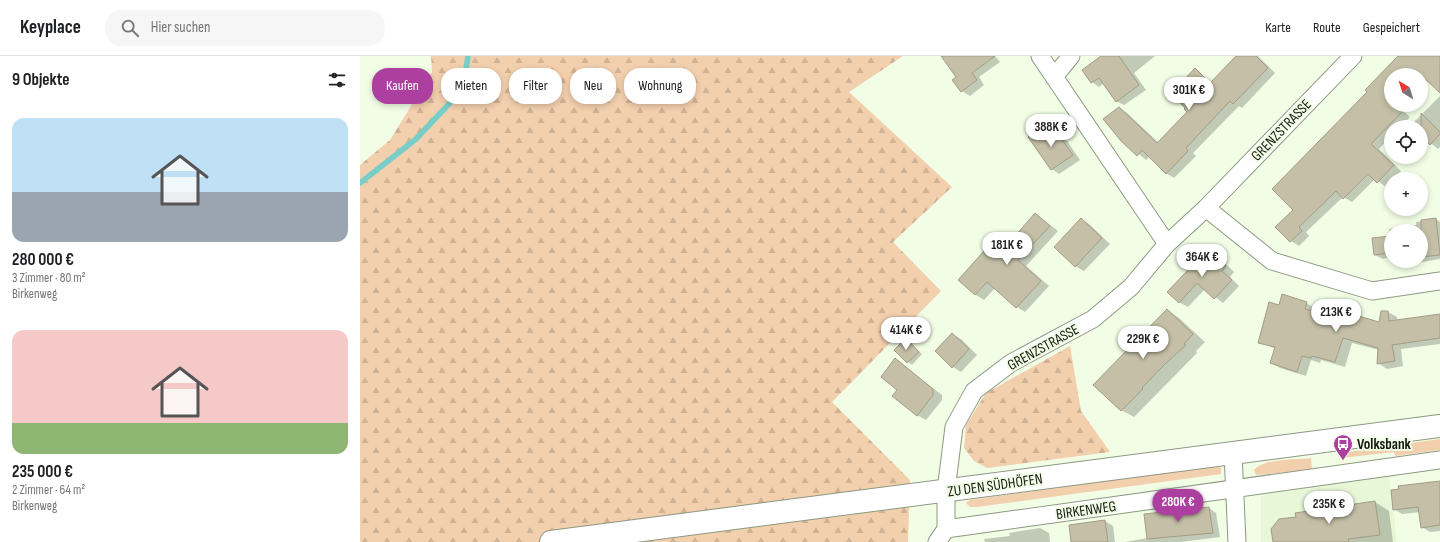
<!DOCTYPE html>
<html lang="de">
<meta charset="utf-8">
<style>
body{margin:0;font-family:"Sofia Sans Condensed",sans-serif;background:#f6f6f6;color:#202124;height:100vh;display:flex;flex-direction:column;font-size:15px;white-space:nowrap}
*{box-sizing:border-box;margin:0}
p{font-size:13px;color:#757577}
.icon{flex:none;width:22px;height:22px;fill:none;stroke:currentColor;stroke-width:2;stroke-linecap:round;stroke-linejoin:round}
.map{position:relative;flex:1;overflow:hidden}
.sheet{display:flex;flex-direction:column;background:#fff;width:360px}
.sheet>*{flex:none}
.top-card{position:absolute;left:12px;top:12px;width:380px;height:36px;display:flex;gap:8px}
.needle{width:26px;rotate:322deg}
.buttons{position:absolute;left:1024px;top:12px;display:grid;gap:8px}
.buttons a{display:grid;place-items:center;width:44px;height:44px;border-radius:50%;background:#fff;box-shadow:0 2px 6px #0003;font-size:20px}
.price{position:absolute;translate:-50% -34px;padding:0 9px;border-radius:14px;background:#fff;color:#222;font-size:13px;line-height:26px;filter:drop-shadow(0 1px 2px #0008)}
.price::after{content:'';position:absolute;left:50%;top:24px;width:12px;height:9px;margin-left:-6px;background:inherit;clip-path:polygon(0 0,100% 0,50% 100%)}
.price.on{background:#ac3f9f;color:#fff}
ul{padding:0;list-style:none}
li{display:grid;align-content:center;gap:8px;height:212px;padding:0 12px}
li span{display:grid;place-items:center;height:124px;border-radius:12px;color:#555}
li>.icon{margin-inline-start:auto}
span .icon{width:72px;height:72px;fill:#fffc;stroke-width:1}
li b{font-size:17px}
h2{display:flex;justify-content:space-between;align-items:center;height:48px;padding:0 12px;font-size:17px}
.chip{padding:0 14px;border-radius:16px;background:#fff;box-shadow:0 2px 6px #0003;font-size:14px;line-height:36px}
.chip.on{background:#ac3f9f;color:#fff}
header{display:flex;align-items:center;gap:24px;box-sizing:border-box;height:56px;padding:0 20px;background:#fff;border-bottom:1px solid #e0e0e0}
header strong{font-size:19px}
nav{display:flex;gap:22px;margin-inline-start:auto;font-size:14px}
.search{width:280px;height:36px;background:#f6f6f6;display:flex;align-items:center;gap:10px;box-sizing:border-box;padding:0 14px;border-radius:16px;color:#757577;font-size:15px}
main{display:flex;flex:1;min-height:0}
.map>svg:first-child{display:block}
.built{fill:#e7f7d7}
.grass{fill:#f2cfad}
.forest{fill:url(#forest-firs)}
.shadow{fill:#0003}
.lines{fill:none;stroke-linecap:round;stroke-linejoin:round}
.stream{stroke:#77cec9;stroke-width:5.5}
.building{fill:#c4bfa6;stroke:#a29d85}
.street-casing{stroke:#8d9882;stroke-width:19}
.secondary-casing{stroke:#8d9882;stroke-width:24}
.street{stroke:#fff;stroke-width:17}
.secondary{stroke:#fff;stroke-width:22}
.labels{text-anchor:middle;stroke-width:4;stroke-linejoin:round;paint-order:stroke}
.street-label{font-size:15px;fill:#151911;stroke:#f1fde5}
.poi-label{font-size:15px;font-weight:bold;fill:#151911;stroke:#f1fde5;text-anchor:start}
</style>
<header>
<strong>Keyplace</strong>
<div class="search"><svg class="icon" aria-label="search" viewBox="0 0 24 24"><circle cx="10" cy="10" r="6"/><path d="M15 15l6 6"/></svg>Hier suchen</div>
<nav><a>Karte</a><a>Route</a><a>Gespeichert</a></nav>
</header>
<main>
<section class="sheet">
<h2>9 Objekte<svg class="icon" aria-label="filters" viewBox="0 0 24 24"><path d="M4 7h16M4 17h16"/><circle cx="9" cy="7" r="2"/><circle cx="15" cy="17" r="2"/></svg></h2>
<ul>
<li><span style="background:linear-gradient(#bfe0f5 60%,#9aa5b1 0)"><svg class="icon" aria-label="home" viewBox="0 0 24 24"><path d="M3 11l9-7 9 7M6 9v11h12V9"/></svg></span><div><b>280 000 €</b><p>3 Zimmer · 80 m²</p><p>Birkenweg</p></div></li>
<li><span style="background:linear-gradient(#f6c9c9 75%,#8fb573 0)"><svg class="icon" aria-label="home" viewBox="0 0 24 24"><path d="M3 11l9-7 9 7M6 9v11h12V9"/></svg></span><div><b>235 000 €</b><p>2 Zimmer · 64 m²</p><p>Birkenweg</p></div></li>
</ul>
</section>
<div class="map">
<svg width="1080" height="486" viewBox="0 0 1080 486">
<defs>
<pattern id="forest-firs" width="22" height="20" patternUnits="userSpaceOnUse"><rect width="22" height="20" fill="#f2cfad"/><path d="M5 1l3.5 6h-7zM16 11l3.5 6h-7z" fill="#cfb194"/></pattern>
</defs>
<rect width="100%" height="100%" fill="#f1fde5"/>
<path class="built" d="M1029,419L1037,486H901V439Z"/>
<path class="grass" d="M1080,383V394L1035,400L1034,396L982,402L981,397Z
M951,402L952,414L896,419L894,414C903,402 936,404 951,402Z
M856,409L861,412V418L617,451H610L606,447L610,444Z"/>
<path class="forest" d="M71,0H543L489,36L592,131L533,186L581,235L472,346L550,424L548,486H0V109L30,84L72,16Z
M710,290L721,355L750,396L627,412L614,405L604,392L606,369L626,337Z"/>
<path class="shadow" d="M583,0H635L640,6L619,21L624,29L610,40L602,35L598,22Z
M743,0H795L774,17L786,34L764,49L756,45L744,27L739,31L732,26Z
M878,0H898L915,17L882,52L879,50L833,97L836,100L814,122L806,117L790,100L786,104L762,84L759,52L767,57L799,87L829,56L835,14L852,27Z
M1042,0H1080V35L1067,23L1061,29V19H1031V49H1042L1039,51L1050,61L1040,71H1031V80L1019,93L1041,115L1033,123H1031L1026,131L1015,123L992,146L983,141L946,176L949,180L939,190L931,185L917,171L934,154Z
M1080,40V91L1078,93L1061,79V71L1051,69Z
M681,73L690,78L695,75L703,79L720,104L699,118L692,113Z
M676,158L698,175L666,210L689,230L665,256L657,251L635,232L624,244L616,239L599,223L633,186L644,194Z
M721,163L729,168L750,188L724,215L715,210Z
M1076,163L1080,166V203L1050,208L1045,205H1061V175H1031V201L1023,203L1015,199L1030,181L1029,173L1056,169V166Z
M848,194L857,199L874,216L870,221L879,230L863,247L845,233L828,251L819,246Z
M946,247L955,252L954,256L974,261L1020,268L1028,256L1037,261V265L1080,259V288L1041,293L1043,310L1027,313L1018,307L1019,294L992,287L985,311L961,304L960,307L951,304L946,320L920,312L911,307L916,293L899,286L919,250Z
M807,254L819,262L845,286L836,295L837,297L774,361L761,354Z
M592,278L601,283L617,299L601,316L593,311Z
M546,284L562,298L552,309L535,294Z
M535,304L582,339V344L566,364L557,359L539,334Z
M1080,426V475L1070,476L1062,471L1060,456L1042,458L1034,453Z
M1015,446L1029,455L1033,486H914Z
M849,452L856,457L860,481L821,486H765L788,482Z
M745,465L753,470L755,486H712Z
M680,472L689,477L690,486H625L624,483L650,480L649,477Z"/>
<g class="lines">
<path class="stream" d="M0,127L56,83L103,33L108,0"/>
</g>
<path class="building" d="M581,0H635L612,17L617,24L601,36L592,24L596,21Z
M741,0H759L779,29L756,46L739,22L731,27L722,14Z
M876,0H896L908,12L873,48L870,45L826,92L828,95L806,118L782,94L777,100L761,85L743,63L759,51L797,87L827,56L824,53L825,52L811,38L835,12L850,27Z
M1038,0H1080V37L1061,19H1031V49H1036L1042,56L1011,88L1034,109L1017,127L1008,118L983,143L976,135L939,171L942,175L930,186L915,171L933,154L912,133L1007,36L1005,34Z
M1061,57L1080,76V78L1070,89L1061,80Z
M681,72L687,79L695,74L713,99L691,114L668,81Z
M675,157L690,170L658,204L681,225L656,252L627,226L615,239L598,224L633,185L643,194Z
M721,162L742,182L715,211L694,191Z
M1076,162L1080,199L1061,201V164Z
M1031,180V197L1014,199L1012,182Z
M848,193L866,210L862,215L872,224L854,243L837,227L819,247L807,236Z
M922,238L947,246L945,253L973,260L975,253L1019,266L1021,255H1028L1029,265L1080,258V282L1032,289L1035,305L1017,308L1018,292L983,282L975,306L952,300L951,302L942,300L937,316L910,307L915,291L898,287L909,246L919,249Z
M807,253L833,278L824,288L826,289L803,310L782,332L783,333L761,355L733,329Z
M592,277L609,293L592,312L575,295Z
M546,282L559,296L547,307L534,294Z
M535,302L573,333V339L557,360L532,340L537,334L521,321Z
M1080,425V469L1061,472L1058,451L1033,454L1031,434L1039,433L1038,430Z
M1015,445L1020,479L988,483L989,486H913L911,473L919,463L936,461L935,457Z
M849,451L853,477L787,483L784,458Z
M745,464L748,486H711L709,469Z"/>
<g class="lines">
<g class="street-casing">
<path id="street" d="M680,0L807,188
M694,21L711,0
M846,152L912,205L1012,235L1080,225
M873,397L877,486
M586,473V435L594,371L614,335L651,307L733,263L771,231L807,188L846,152L993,0
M586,473L1080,404
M577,486L586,473"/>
</g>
<g class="secondary-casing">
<path id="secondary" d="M191,486L1080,370"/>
</g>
<use href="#street" class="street"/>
<use href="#secondary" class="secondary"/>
</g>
<defs>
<g id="bus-pin" transform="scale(1)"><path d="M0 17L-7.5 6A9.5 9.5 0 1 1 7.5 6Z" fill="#ac3f9f" stroke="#f1fde5"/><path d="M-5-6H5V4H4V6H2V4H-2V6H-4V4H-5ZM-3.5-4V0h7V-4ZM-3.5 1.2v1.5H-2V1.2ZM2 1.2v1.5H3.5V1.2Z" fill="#fff"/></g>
</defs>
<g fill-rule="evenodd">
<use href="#bus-pin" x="983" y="388"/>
</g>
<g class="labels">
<g class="street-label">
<text transform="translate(921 74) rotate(-46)" y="5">GRENZSTRASSE</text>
<text transform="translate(683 291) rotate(-29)" y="5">GRENZSTRASSE</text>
<text transform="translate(635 429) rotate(-8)" y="5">ZU DEN SÜDHÖFEN</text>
<text transform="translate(726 454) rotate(-8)" y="5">BIRKENWEG</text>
</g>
<g class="poi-label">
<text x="997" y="393">Volksbank</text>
</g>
</g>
</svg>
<div class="buttons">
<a><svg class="needle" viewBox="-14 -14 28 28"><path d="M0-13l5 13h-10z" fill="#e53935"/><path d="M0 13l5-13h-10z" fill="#757577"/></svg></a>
<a><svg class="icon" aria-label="locate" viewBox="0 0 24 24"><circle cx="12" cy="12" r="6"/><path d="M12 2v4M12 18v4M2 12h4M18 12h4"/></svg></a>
<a>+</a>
<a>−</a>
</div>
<b class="price" style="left:829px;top:55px">301K €</b>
<b class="price" style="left:691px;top:92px">388K €</b>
<b class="price" style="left:647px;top:210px">181K €</b>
<b class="price" style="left:842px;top:222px">364K €</b>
<b class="price" style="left:976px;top:277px">213K €</b>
<b class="price" style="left:546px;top:295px">414K €</b>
<b class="price" style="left:783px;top:304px">229K €</b>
<b class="price on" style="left:818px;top:467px">280K €</b>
<b class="price" style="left:969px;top:469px">235K €</b>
<div class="top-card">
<a class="chip on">Kaufen</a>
<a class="chip">Mieten</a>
<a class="chip">Filter</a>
<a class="chip">Neu</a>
<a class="chip">Wohnung</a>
</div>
</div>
</main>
